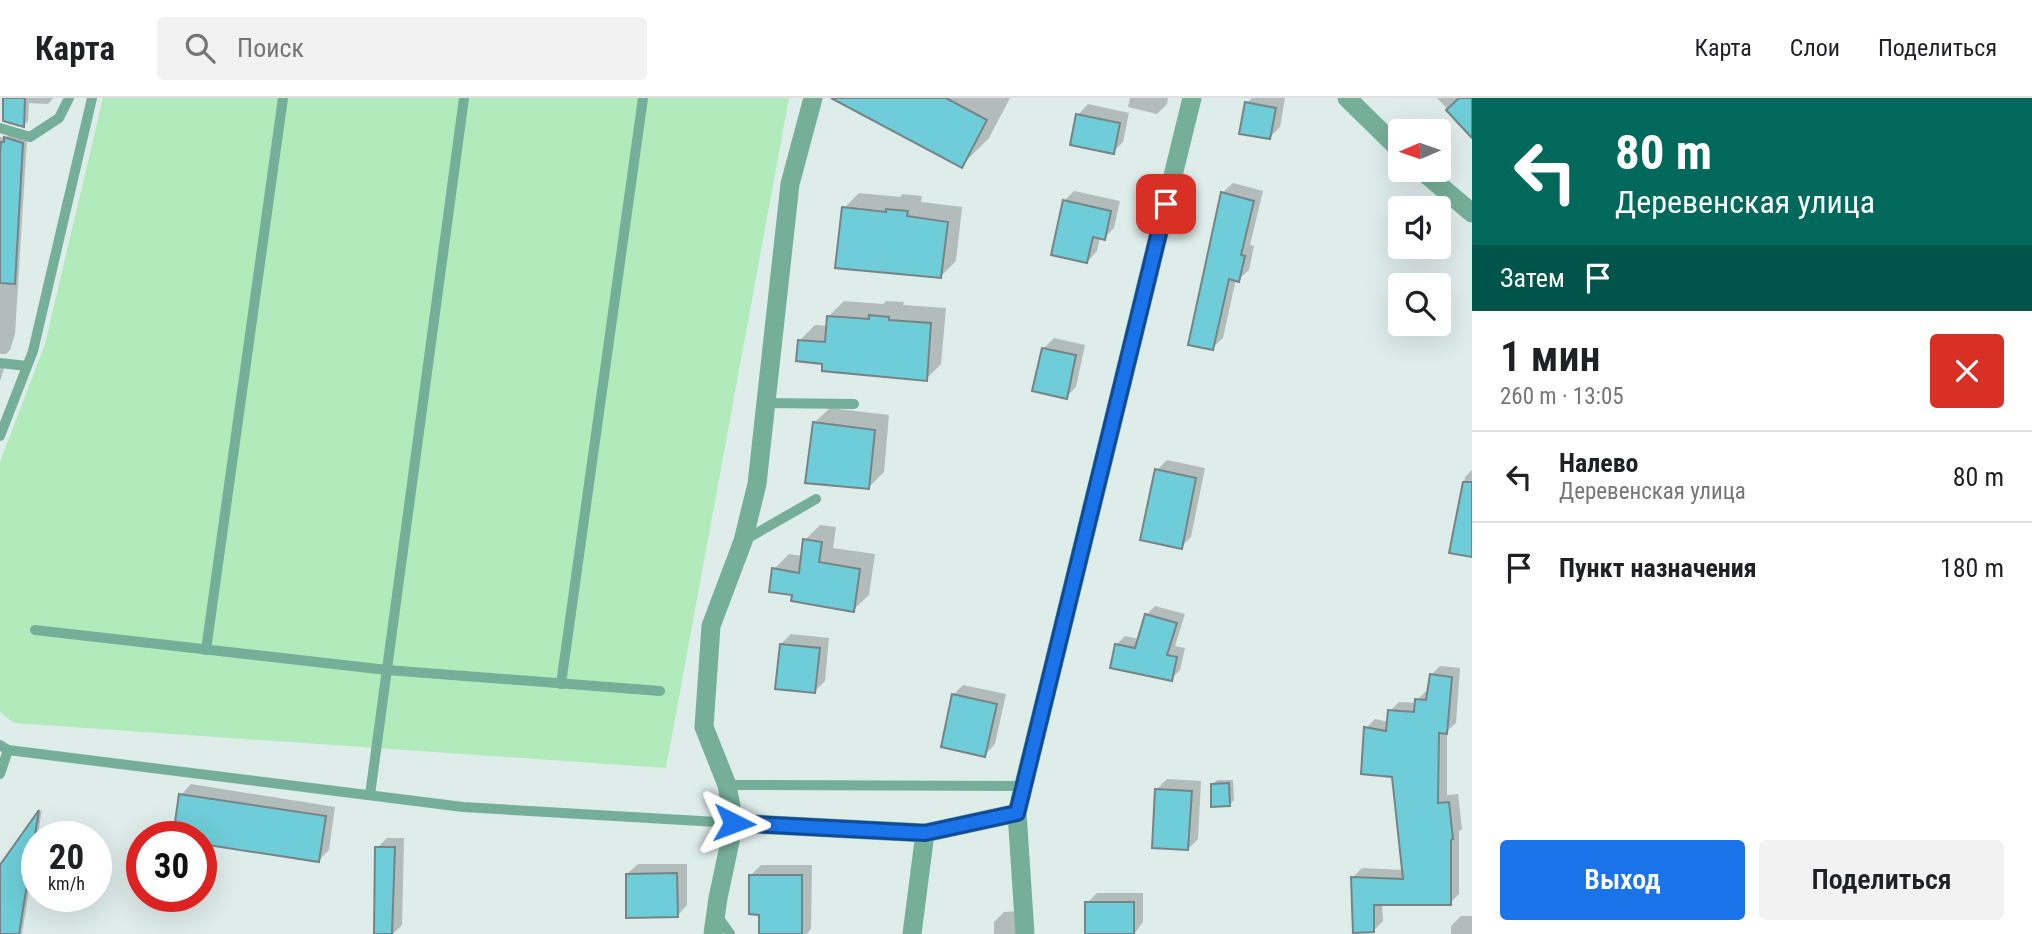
<!DOCTYPE html>
<html lang="ru">
<head>
<meta charset="utf-8">
<style>
	body { margin:0; font-family:"Roboto Condensed",sans-serif; background:#f2f2f2; color:#202124; height:100vh; display:flex; flex-direction:column; font-size:26px; white-space:nowrap }
	* { box-sizing:border-box; margin:0 }
	p { font-size:23px; color:#757577 }
	.icon { flex:none; width:38px; height:38px; fill:none; stroke:currentColor; stroke-width:2; stroke-linecap:round; stroke-linejoin:round }
	.map { position:relative; flex:1; overflow:hidden }
	.panel { display:flex; flex-direction:column; background:#fff; width:560px }
	.panel>* { flex:none }
	.top-card { background:#00695c; color:#fff; overflow:hidden }
	.needle { width:46px; rotate:268deg }
	.tools { position:absolute; left:1388px; top:21px; display:grid; gap:14px }
	.tools a { display:grid; place-items:center; width:63px; height:63px; border-radius:7px; background:#fff; box-shadow:0 7px 28px #0002; font-size:35px }
	.speed { position:absolute; left:21px; top:723px; display:flex; gap:14px; font-size:35px; font-weight:700; text-align:center }
	.speed>* { display:grid; place-content:center; width:91px; height:91px; border-radius:50%; background:#fff; box-shadow:0 7px 28px #0002; line-height:1 }
	.speed small { font-size:18px; font-weight:400 }
	.speed .limit { border:10px solid #d22; background:#fff; color:#111 }
	.pin { position:absolute; display:grid; place-items:center; width:60px; height:60px; color:#fff; margin:-30px; border-radius:14px; box-shadow:0 4px 10px #0006 }
	.me { position:absolute; width:77px; margin:-38px; rotate:93deg; stroke-linejoin:round; filter:drop-shadow(0 0 5px #0008) }
	.turn { display:flex; align-items:center; gap:24px; height:147px; padding:0 28px; font-size:32px }
	.turn .icon { width:91px; height:91px; stroke-width:2.5 }
	.turn b { display:block; font-size:49px; line-height:60px }
	.then { display:flex; align-items:center; height:66px; padding:0 28px; background:#0003; gap:14px; font-size:26px }
	.round { display:grid; place-items:center; flex:none; width:74px; height:74px; border-radius:7px; background:#f2f2f2 }
	.summary { display:flex; align-items:center; justify-content:space-between; height:119px; padding:0 28px }
	h1 { font-size:42px; font-weight:600; line-height:52px }
	.action { display:flex; gap:14px; margin-top:auto; padding:14px 28px }
	.action a { flex:1; height:80px; border-radius:7px; background:#1a73e8; color:#fff; font-size:28px; font-weight:600; line-height:80px; text-align:center }
	.action a+a { background:#f2f2f2; color:#202124 }
	ul { padding:0; list-style:none }
	li { display:flex; align-items:center; gap:21px; height:91px; padding:0 28px; border-top:2px solid #e0e0e0 }
	li div { flex:1 }
	li b { display:block; font-size:26px }
	li em { font-style:normal }
	header { display:flex; align-items:center; gap:42px; box-sizing:border-box; height:98px; padding:0 35px; background:#fff; border-bottom:2px solid #e0e0e0 }
	header strong { font-size:33px }
	nav { display:flex; gap:38px; margin-inline-start:auto; font-size:24px }
	.search { width:490px; height:63px; background:#f2f2f2; display:flex; align-items:center; gap:18px; box-sizing:border-box; padding:0 24px; border-radius:7px; color:#757577; font-size:26px }
	main { display:flex; flex:1; min-height:0 }
	.map>svg:first-child { display:block }
</style>
</head>
<body>
<header>
<strong>Карта</strong>
<div class="search"><svg class="icon" aria-label="search" viewBox="0 0 24 24"><circle cx="10" cy="10" r="6"/><path d="M15 15l6 6"/></svg>Поиск</div>
<nav><a>Карта</a><a>Слои</a><a>Поделиться</a></nav>
</header>
<main>
<div class="map">
<svg width="1472" height="836" viewBox="0 0 1472 836">
	<rect width="100%" height="100%" fill="#deecea"/>
	<path fill="#b1ebbc" d="M103 0H789L666 670 14 625 0 614V364L45 246Z"/>
	<g fill="#0003">
		<path d="M5 0H53L48 6 29 5 28 23 23 27Z"/>
		<path d="M835 0H1010L989 40 961 68Z"/>
		<path d="M1130 0H1168L1167 6 1157 16 1128 9Z"/>
		<path d="M1252 0H1285L1280 29 1270 39 1247 5Z"/>
		<path d="M1437 0H1472V37Z"/>
		<path d="M1088 6 1129 15 1123 44 1113 54 1078 17Z"/>
		<path d="M10 35 27 41 15 236 10 252 6 256H0V39L6 40Z"/>
		<path d="M1233 85 1263 93 1250 147 1254 148 1249 172 1238 182 1236 181 1223 240 1212 250 1222 95Z"/>
		<path d="M1074 93 1120 103 1114 130 1104 140 1100 139 1097 153 1087 164 1064 103Z"/>
		<path d="M859 95 900 99 903 96 922 98 921 104 962 109 956 163 941 178 844 110Z"/>
		<path d="M844 203 883 206 886 203 904 204 903 207 946 210 941 266 926 281 824 264 799 243 815 227 828 228 829 218Z"/>
		<path d="M1054 240 1085 247 1076 289 1066 299 1044 250Z"/>
		<path d="M0 266 5 268 0 283Z"/>
		<path d="M830 310 889 317 884 374 869 389 814 325Z"/>
		<path d="M1167 362 1205 370 1191 439 1181 449 1157 372Z"/>
		<path d="M1472 372V456L1451 453 1465 379Z"/>
		<path d="M820 427 836 429 833 450 875 456 869 497 853 512 794 496 774 471 789 456 803 458 805 442Z"/>
		<path d="M1155 508 1185 516 1175 548 1185 550 1180 572 1171 581 1116 547 1125 538 1139 541 1146 517Z"/>
		<path d="M791 536 829 540 825 583 815 593 781 546Z"/>
		<path d="M1440 568 1460 570 1456 625 1447 633V697L1458 696 1462 731 1459 733V796L1450 805H1382L1383 823 1374 832 1353 779 1362 770 1404 772 1393 677 1366 630 1375 621 1389 624 1390 613 1399 604 1417 605V602L1426 593H1429L1431 577Z"/>
		<path d="M963 587 1006 596 995 646 985 657 953 597Z"/>
		<path d="M1167 681 1201 683 1198 741 1188 751 1157 691Z"/>
		<path d="M1217 682H1233L1234 702 1229 707 1213 686Z"/>
		<path d="M191 686 335 709 329 752 319 762 201 738H175L181 697Z"/>
		<path d="M42 711 22 836H0V770Z"/>
		<path d="M387 740H404L402 827 393 836H375L377 750Z"/>
		<path d="M638 766H687V807L677 818 627 776Z"/>
		<path d="M761 767H812L811 831 807 836H761V815L751 777Z"/>
		<path d="M1097 795H1143V824L1134 836H1087V805Z"/>
		<path d="M1021 813 1023 836H994V824L1004 814Z"/>
		<path d="M1461 818H1472V836H1451V828Z"/>
	</g>
	<g fill="#6ecdd8" stroke="#778486" stroke-width="2">
		<path d="M3 0H25L24 29 3 23Z"/>
		<path d="M831 0H946L987 22 962 70Z"/>
		<path d="M1459 0H1472V40L1446 12Z"/>
		<path d="M1245 4 1276 10 1270 41 1239 36Z"/>
		<path d="M1076 16 1120 25 1114 56 1070 47Z"/>
		<path d="M4 39 23 45 15 186 0 185V56L1 44H4Z"/>
		<path d="M1221 94 1254 103 1241 157 1245 158 1239 184 1229 181 1213 252 1188 247Z"/>
		<path d="M1063 102 1111 113 1105 142 1093 139 1087 165 1051 157Z"/>
		<path d="M842 109 886 114V111L908 113 907 118 948 124 941 180 835 170Z"/>
		<path d="M869 217 889 219V222L931 225 927 283 822 273V266L796 263 798 242 825 244 827 218 869 221Z"/>
		<path d="M1042 250 1076 257 1067 301 1032 293Z"/>
		<path d="M813 324 875 332 869 391 805 385Z"/>
		<path d="M1155 371 1196 380 1182 451 1140 442Z"/>
		<path d="M1463 384H1472V459L1449 455Z"/>
		<path d="M803 441 822 444 819 464 860 471 854 514 791 503 792 497 769 494 772 470 799 475Z"/>
		<path d="M1145 516 1177 525 1167 557 1177 559 1172 583 1110 570 1115 546 1135 550Z"/>
		<path d="M780 546 820 550 815 595 775 591Z"/>
		<path d="M1430 576 1452 579 1447 636 1439 635 1438 705 1449 704 1453 741 1451 742V807H1374V834L1353 835 1351 779 1403 781 1392 679 1361 676 1364 629 1386 633 1388 612 1414 614 1415 601 1426 602Z"/>
		<path d="M952 596 997 606 985 659 941 649Z"/>
		<path d="M1229 685 1230 708 1211 709V686Z"/>
		<path d="M1155 691 1192 693 1188 752 1152 750Z"/>
		<path d="M179 696 326 718 319 764 201 746V738H173Z"/>
		<path d="M39 712 19 836H0V767Z"/>
		<path d="M375 749H395L392 836H374Z"/>
		<path d="M677 775 678 819 626 820V776Z"/>
		<path d="M749 777H802V836H759V817L749 816Z"/>
		<rect x="1085" y="804" width="49" height="32"/>
	</g>
	<g fill="none" stroke-linecap="round" stroke-linejoin="round">
		<g stroke="#76af99" stroke-width="10">
			<path d="M0 30 30 39 59 20 69 0"/>
			<path d="M0 265 27 268"/>
			<path d="M766 305 854 306"/>
			<path d="M0 338 33 253 92 0"/>
			<path d="M743 443 816 401"/>
			<path d="M35 532 387 572 660 593"/>
			<path d="M206 552 283 0"/>
			<path d="M561 586 643 0"/>
			<path d="M0 647 8 652 463 709 734 725"/>
			<path d="M0 676 8 652"/>
			<path d="M727 687 1024 688"/>
			<path d="M370 697 464 0"/>
			<path d="M718 819 730 836"/>
		</g>
		<g stroke="#76af99" stroke-width="19">
			<path d="M1347 0 1400 52"/>
			<path d="M1421 72 1472 115"/>
			<path d="M734 725 925 735 1017 715"/>
			<path d="M713 836 718 800 734 725 727 687 704 629 711 528 743 443 757 386 790 86 813 0"/>
			<path d="M912 836 925 735"/>
			<path d="M1025 836 1017 715 1192 0"/>
		</g>
	</g>
	<g fill="none" stroke-linecap="round" stroke-linejoin="round">
		<defs>
			<path id="route" d="M734 725 925 735 1017 715 1166 106"/>
		</defs>
		<use href="#route" stroke="#114b97" stroke-width="18"/>
		<use href="#route" stroke="#1a73e8" stroke-width="12"/>
	</g>
</svg>
<div class="tools">
<a><svg class="needle" viewBox="-14 -14 28 28"><path d="M0-13l5 13h-10z" fill="#e53935"/><path d="M0 13l5-13h-10z" fill="#757577"/></svg></a>
<a><svg class="icon" aria-label="sound" viewBox="0 0 24 24"><path d="M4 9h4l5-4v14l-5-4H4zM17 9q2 3 0 6"/></svg></a>
<a><svg class="icon" aria-label="search" viewBox="0 0 24 24"><circle cx="10" cy="10" r="6"/><path d="M15 15l6 6"/></svg></a>
</div>
<div class="speed"><div>20<small>km/h</small></div><div class="limit">30</div></div>
<div class="pin" style="left:1166px;top:106px;background:#d93025"><svg class="icon" aria-label="arrive" viewBox="0 0 24 24"><path d="M6 21V4h12l-3 4 3 4H6"/></svg></div>
<svg class="me" style="left:734px;top:725px" viewBox="-20 -20 40 40"><path d="M0-17L14 15 0 8-14 15z" fill="#1a73e8" stroke="#fff" stroke-width="4"/></svg>
</div>
<section class="panel">
<div class="top-card">
<div class="turn"><svg class="icon" aria-label="left" viewBox="0 0 24 24"><path d="M17 20v-9H6M10 6l-5 5 5 5"/></svg><div><b>80 m</b>Деревенская улица</div></div>
<div class="then">Затем<svg class="icon" aria-label="arrive" viewBox="0 0 24 24"><path d="M6 21V4h12l-3 4 3 4H6"/></svg></div>
</div>
<div class="summary"><div><h1>1 мин</h1><p>260 m · 13:05</p></div><a class="round" style="background:#d93025;color:#fff"><svg class="icon" aria-label="close" viewBox="0 0 24 24"><path d="M6 6l12 12M18 6L6 18"/></svg></a></div>
<ul>
<li><svg class="icon" aria-label="left" viewBox="0 0 24 24"><path d="M17 20v-9H6M10 6l-5 5 5 5"/></svg><div><b>Налево</b><p>Деревенская улица</p></div><em>80 m</em></li>
<li><svg class="icon" aria-label="arrive" viewBox="0 0 24 24"><path d="M6 21V4h12l-3 4 3 4H6"/></svg><div><b>Пункт назначения</b></div><em>180 m</em></li>
</ul>
<div class="action"><a>Выход</a><a>Поделиться</a></div>
</section>
</main>
</body>
</html>
